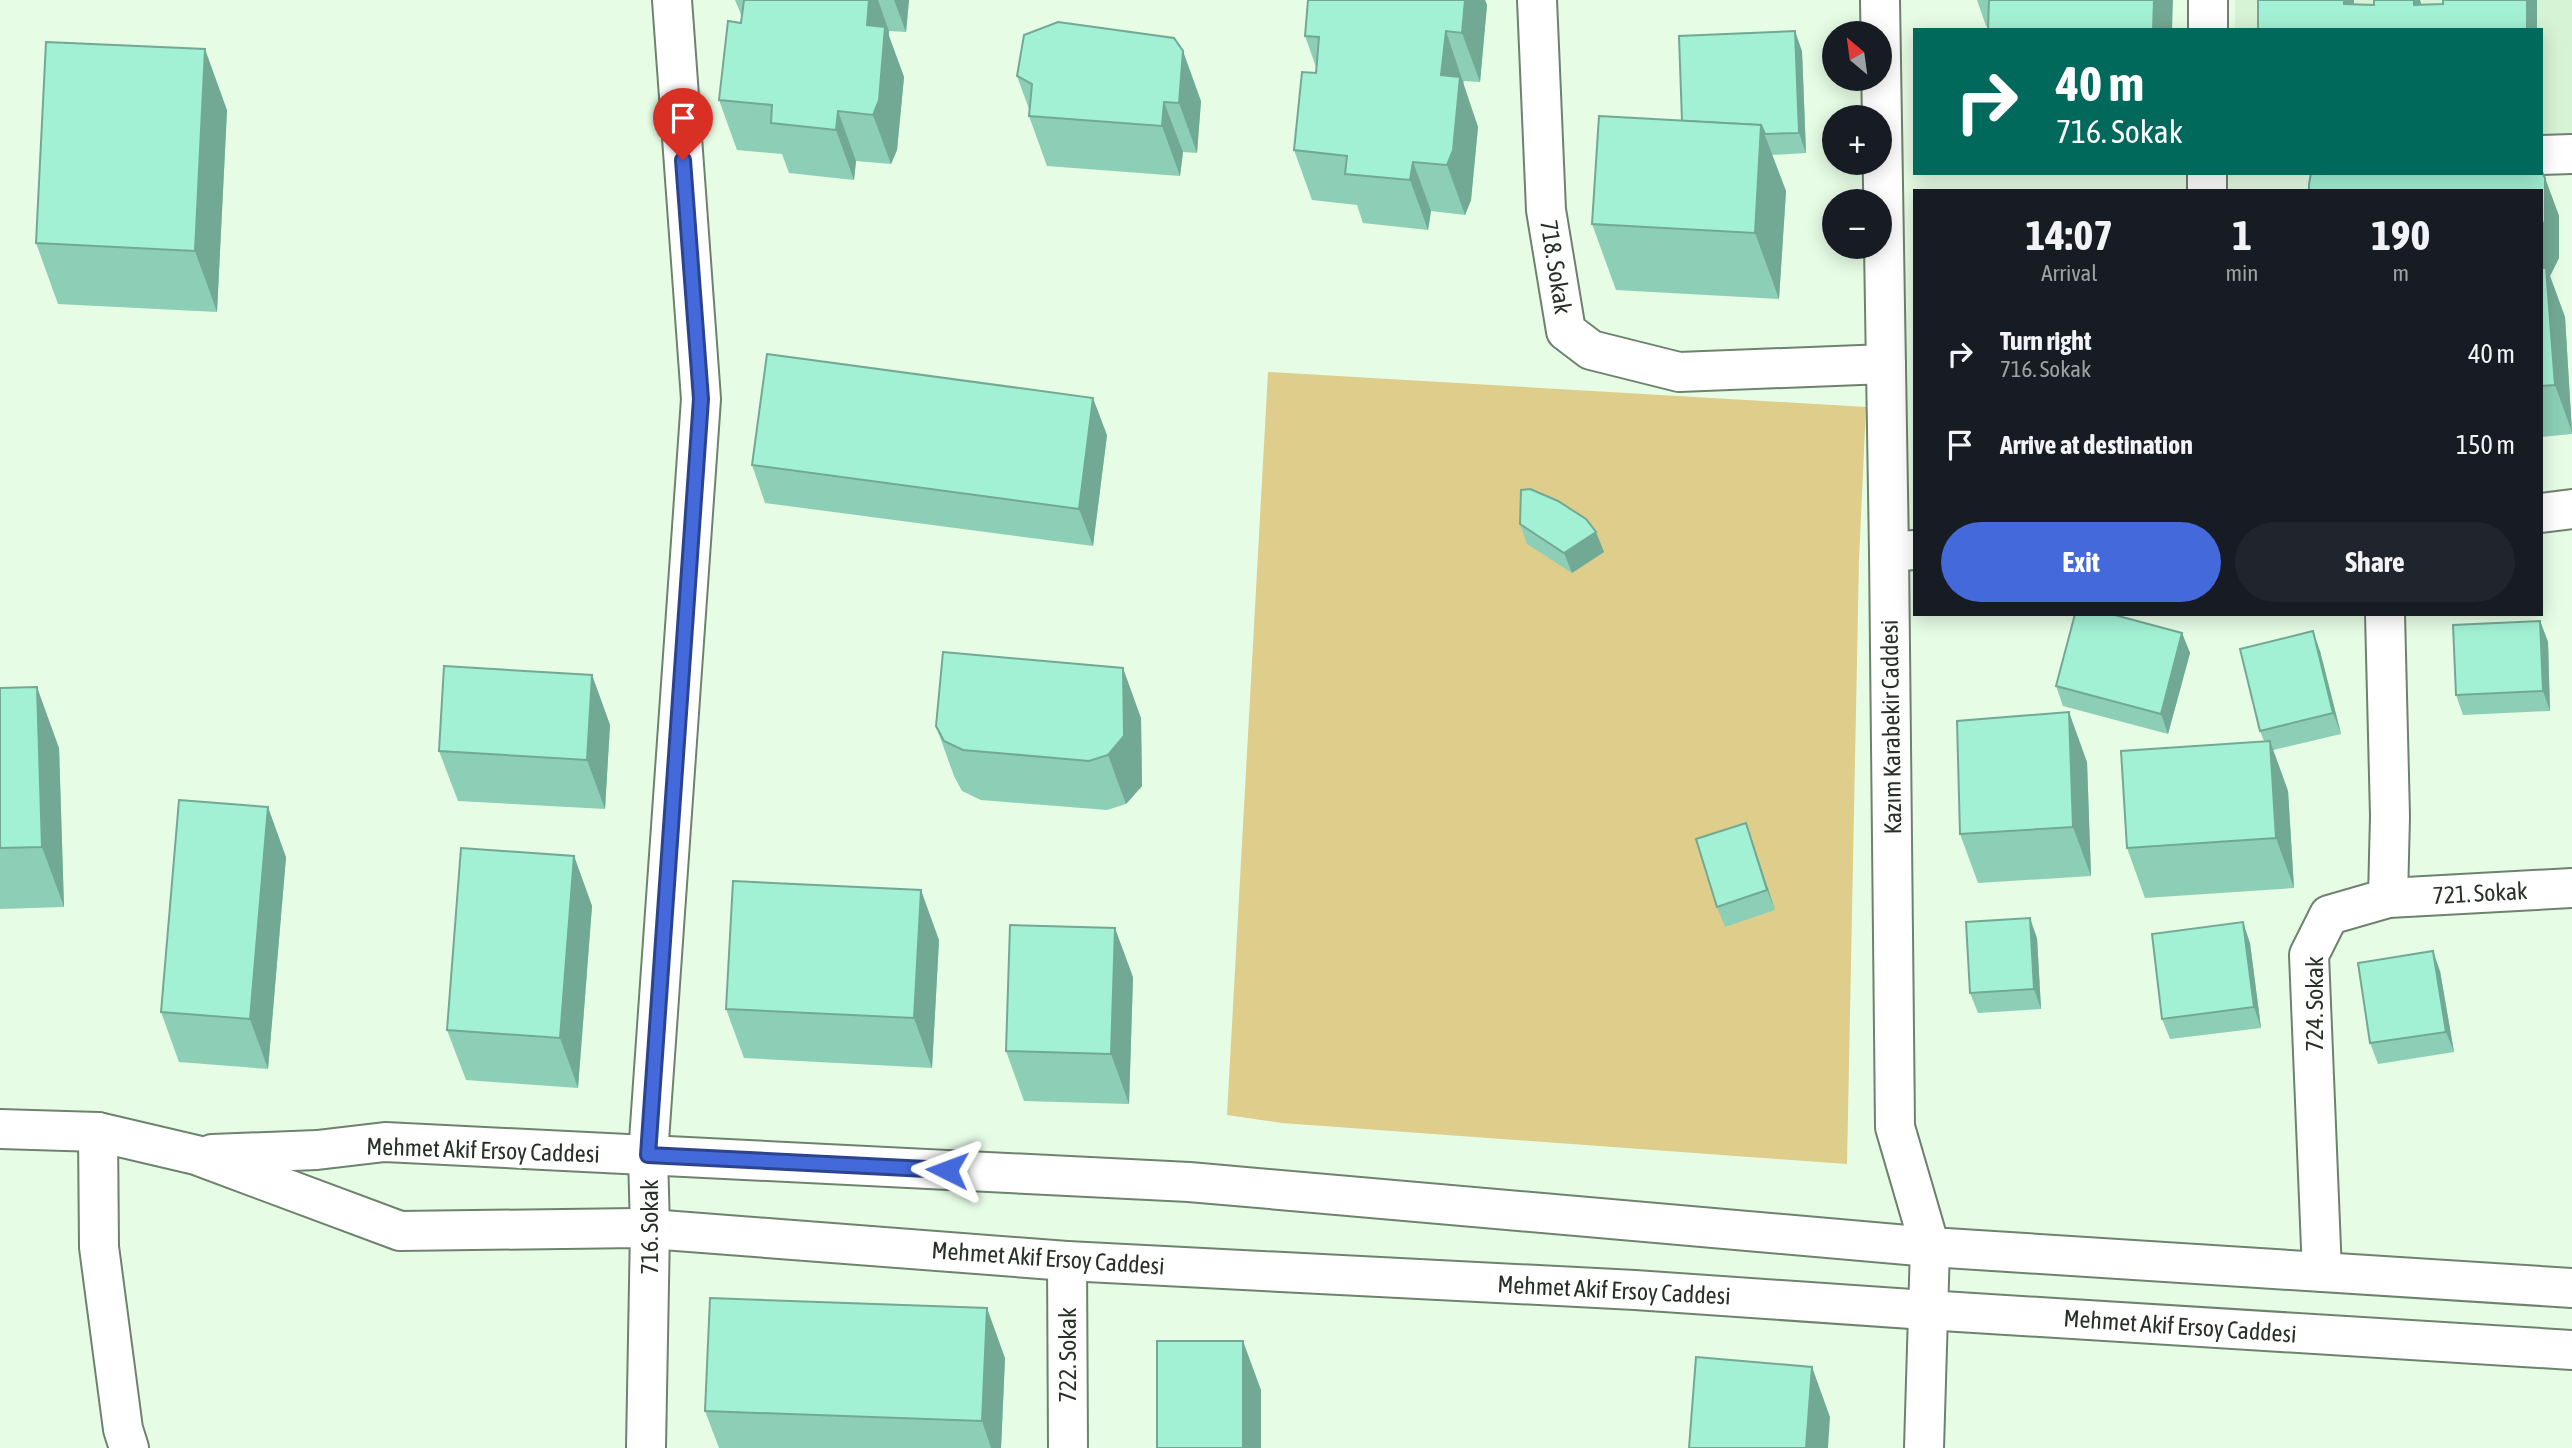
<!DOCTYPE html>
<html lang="en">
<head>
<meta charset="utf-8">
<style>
	body { margin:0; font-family:"Asap Condensed",sans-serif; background:#20242c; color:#f1f3f6; height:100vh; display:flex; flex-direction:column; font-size:26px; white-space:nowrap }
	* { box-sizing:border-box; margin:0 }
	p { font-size:23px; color:#9ea1a6 }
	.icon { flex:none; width:38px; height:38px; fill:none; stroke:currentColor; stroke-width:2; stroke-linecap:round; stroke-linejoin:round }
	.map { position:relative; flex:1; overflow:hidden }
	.details { position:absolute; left:1913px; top:189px; width:630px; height:427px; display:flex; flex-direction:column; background:#171b24; border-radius:0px; box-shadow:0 4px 18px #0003 }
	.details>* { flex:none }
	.banner { position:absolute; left:1913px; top:28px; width:630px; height:147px; border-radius:0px; box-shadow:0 4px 18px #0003; background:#00695c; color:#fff; overflow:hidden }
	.needle { width:46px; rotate:331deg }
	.buttons { position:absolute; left:1822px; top:21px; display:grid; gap:14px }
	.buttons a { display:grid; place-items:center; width:70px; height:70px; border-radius:50%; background:#171b24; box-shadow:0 4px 18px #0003; font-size:35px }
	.pin { position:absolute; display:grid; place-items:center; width:60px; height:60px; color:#fff; margin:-72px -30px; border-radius:50% 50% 50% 0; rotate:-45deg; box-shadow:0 0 7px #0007 }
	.pin .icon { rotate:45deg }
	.me { position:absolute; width:77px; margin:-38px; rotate:273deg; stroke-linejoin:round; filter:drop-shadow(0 0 5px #0008) }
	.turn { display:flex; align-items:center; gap:24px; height:147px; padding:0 28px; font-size:32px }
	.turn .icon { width:91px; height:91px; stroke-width:2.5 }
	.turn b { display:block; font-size:49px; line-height:60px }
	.eta { display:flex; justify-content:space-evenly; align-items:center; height:119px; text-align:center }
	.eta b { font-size:42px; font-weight:700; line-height:49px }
	.button { display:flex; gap:14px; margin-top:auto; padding:14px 28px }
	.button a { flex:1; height:80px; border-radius:42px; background:#4369db; color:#fff; font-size:28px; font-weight:700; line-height:80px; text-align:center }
	.button a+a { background:#20242c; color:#f1f3f6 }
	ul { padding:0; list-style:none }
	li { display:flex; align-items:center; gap:21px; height:91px; padding:0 28px }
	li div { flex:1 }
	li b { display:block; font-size:26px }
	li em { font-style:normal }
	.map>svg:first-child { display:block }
</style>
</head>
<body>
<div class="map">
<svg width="2572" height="1448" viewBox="0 0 2572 1448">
	<rect width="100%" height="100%" fill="#e6fce5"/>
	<path fill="#d7f3d6" d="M2235 0H2572V146L2541 147V30H2235Z"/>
	<path fill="#decd8b" d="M1268 372 1866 407 1859 560 1847 1164 1282 1123 1227 1115Z"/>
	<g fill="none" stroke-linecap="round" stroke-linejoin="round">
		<defs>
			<g id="street">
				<path d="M1537 0 1546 210 1566 331 1591 350 1679 372 1886 364"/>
				<path d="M2208 30V0"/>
				<path d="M2541 155 2572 154"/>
				<path d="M2207 191V173"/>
				<path d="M2541 513 2572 509"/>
				<path d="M1889 552 1914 550"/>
				<path d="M2388 898 2572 888"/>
				<path d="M98 1132 99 1247 123 1429 129 1448"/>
				<path d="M1067 1261 1068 1448"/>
				<path d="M2322 1272 2309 955 2329 915 2388 898 2390 816 2385 614"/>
				<path d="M646 1448 650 1229 648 1155 701 399 672 0"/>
			</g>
			<g id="secondary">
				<path d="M1880 0 1889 552 1895 1127 1930 1247 1924 1448"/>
				<path d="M0 1129 98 1132 196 1155 400 1231 637 1228 1067 1261 1635 1290 1926 1310 2572 1350"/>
				<path d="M212 1154 317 1150 385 1142 1189 1182 1930 1247 2572 1288"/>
			</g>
		</defs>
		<use href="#street" stroke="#6e826e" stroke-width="42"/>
		<use href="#secondary" stroke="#6e826e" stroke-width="42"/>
		<use href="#street" stroke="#fff" stroke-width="38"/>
		<use href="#secondary" stroke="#fff" stroke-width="38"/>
	</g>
	<g fill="#8ccfb6">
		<path d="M735 0H909L906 32 889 31V36L904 77 897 150 891 164 856 161 854 180 789 173 782 154 737 150 719 100 741 23 742 17Z"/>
		<path d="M1308 0H1485L1487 5 1480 82 1464 81 1463 85 1478 127 1471 200 1465 215 1431 211 1428 230 1363 223 1357 205 1312 200 1294 150 1316 73V67L1305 36Z"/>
		<path d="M1977 0H2173L1988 27 1986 26Z"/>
		<path d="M1802 51 1806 153 1772 155 1786 191 1779 299 1616 290 1592 224Z"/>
		<path d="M1017 76 1201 101 1197 153 1183 152 1180 176 1047 166 1029 116 1030 112Z"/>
		<path d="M227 110 217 312 58 304 36 243Z"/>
		<path d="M2545 178 2559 216V258L2550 276 2565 317 2572 434 2541 437V191Z"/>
		<path d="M1107 435 1093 546 765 503 752 465Z"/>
		<path d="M1520 524 1596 532 1604 552 1572 573 1527 544Z"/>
		<path d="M2540 621 2548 642 2550 711 2463 715 2456 695Z"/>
		<path d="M2182 633 2190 653 2168 734 2063 706 2056 686Z"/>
		<path d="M2320 651 2341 734 2273 750 2288 791 2294 888 2145 898 2127 848 2264 741 2260 731Z"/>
		<path d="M592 675 610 725 605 809 458 801 439 751Z"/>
		<path d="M0 688 59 748 64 907 0 909Z"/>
		<path d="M1141 718 1142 786 1126 804 1107 810 981 800 962 791 954 776 936 726Z"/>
		<path d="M2087 762 2091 876 1978 883 1960 834Z"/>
		<path d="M1753 843 1775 910 1725 927 1717 907Z"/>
		<path d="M574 856 592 906 578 1088 466 1080 447 1030Z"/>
		<path d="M286 857 268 1069 179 1062 161 1012Z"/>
		<path d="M2037 938 2041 1009 1978 1013 1970 993Z"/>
		<path d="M939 940 932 1068 744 1058 726 1009Z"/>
		<path d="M2250 943 2261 1028 2170 1039 2162 1019Z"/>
		<path d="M2440 971 2454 1052 2378 1064 2370 1043Z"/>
		<path d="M1133 977 1129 1104 1024 1101 1006 1051Z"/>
		<path d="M1005 1358 1001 1448H719L705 1411Z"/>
	</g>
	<g fill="#72a994">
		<path d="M869 0H878L889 31V36L904 77 897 150 891 164 873 115 867 25Z"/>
		<path d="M894 0H909L906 32Z"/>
		<path d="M1465 0H1485L1487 5 1480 82 1462 33Z"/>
		<path d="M2154 0H2173L2172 30H2153Z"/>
		<path d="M2344 0H2354V30L2344 4Z"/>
		<path d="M2414 0H2420L2424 11 2414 5Z"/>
		<rect x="2527" y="0" width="10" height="30"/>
		<path d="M1446 31 1478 127 1471 200 1465 215 1447 165 1441 75Z"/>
		<path d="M1795 31 1802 51 1806 153 1799 133Z"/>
		<path d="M205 49 227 110 217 312 195 251Z"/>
		<path d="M1183 51 1201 101 1197 153 1179 103Z"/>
		<path d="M1164 102 1183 152 1180 176 1162 126Z"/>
		<path d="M838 111 856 161 854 180 836 130Z"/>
		<path d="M1761 125 1786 191 1779 299 1755 233Z"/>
		<path d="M1413 162 1431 211 1428 230 1410 180Z"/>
		<path d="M2545 178 2559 216V258L2550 276 2565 317 2572 432 2555 385 2541 287V229Z"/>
		<path d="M1093 398 1107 435 1093 546 1079 509Z"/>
		<path d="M1596 532 1604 552 1572 573 1564 553Z"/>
		<path d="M2540 621 2548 642 2550 711 2543 691Z"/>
		<path d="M2313 631 2320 651 2341 734 2333 713Z"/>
		<path d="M2182 633 2190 653 2168 734 2161 714Z"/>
		<path d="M1123 668 1141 718 1142 786 1126 804 1108 755Z"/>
		<path d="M592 675 610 725 605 809 587 760Z"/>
		<path d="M37 687 59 748 64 907 42 847Z"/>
		<path d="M2069 712 2087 762 2091 876 2073 827Z"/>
		<path d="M2270 741 2288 791 2294 888 2276 838Z"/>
		<path d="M268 807 286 857 268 1069 250 1019Z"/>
		<path d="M1746 823 1753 843 1775 910 1767 890Z"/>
		<path d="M574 856 592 906 578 1088 560 1038Z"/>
		<path d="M921 890 939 940 932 1068 914 1018Z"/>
		<path d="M2030 918 2037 938 2041 1009 2034 989Z"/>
		<path d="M2243 922 2250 943 2261 1028 2254 1007Z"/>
		<path d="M1115 928 1133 977 1129 1104 1111 1054Z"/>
		<path d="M2433 951 2440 971 2454 1052 2446 1032Z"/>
		<path d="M987 1308 1005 1358 1001 1448H991L982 1421Z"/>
		<path d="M1243 1341 1261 1390V1448H1243Z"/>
		<path d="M1812 1367 1830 1417 1828 1448H1806Z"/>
	</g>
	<g fill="#a3f1d4" stroke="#72a994" stroke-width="2">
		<path d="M744 0H869L867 25 885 27 879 100 873 115 838 111 836 130 771 123 772 105 719 100 728 21 741 23Z"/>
		<path d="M1308 0H1465L1462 33 1446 31 1441 75 1460 77 1453 150 1447 165 1413 162 1410 180 1345 174 1347 156 1294 150 1302 72 1316 73 1319 37 1305 36Z"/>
		<path d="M1989 0H2154L2153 30H1988Z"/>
		<path d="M2258 0H2344V4L2374 5V0H2414V5L2443 4V0H2527V30H2258Z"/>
		<path d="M1058 22 1174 38 1183 51 1179 103 1164 102 1162 126 1029 116 1032 84 1017 76 1024 35Z"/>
		<path d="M1795 31 1799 133 1765 134 1761 125 1682 121 1679 36Z"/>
		<path d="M46 42 205 49 195 251 36 243Z"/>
		<path d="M1599 116 1761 125 1755 233 1592 224Z"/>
		<path d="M2541 170 2545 178V221L2541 229V191H2309V184L2311 173H2541Z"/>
		<path d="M2541 268H2546L2555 385 2541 386Z"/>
		<path d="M767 354 1093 398 1079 509 752 465Z"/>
		<path d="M1530 489 1558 501 1586 519 1596 532 1564 553 1520 524 1521 490Z"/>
		<path d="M2075 614H2111L2182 633 2161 714 2056 686Z"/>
		<path d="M2540 621 2543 691 2456 695 2453 625Z"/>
		<path d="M2313 631 2333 713 2260 731 2240 649Z"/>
		<path d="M943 652 1123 668 1124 736 1108 755 1089 761 963 750 944 741 936 726Z"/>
		<path d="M444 666 592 675 587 760 439 751Z"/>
		<path d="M37 687 42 847 0 848V688Z"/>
		<path d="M2069 712 2073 827 1960 834 1957 721Z"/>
		<path d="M2270 741 2276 838 2127 848 2121 751Z"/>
		<path d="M179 800 268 807 250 1019 161 1012Z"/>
		<path d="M1746 823 1767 890 1717 907 1696 839Z"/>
		<path d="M461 848 574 856 560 1038 447 1030Z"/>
		<path d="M733 881 921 890 914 1018 726 1009Z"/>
		<path d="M2030 918 2034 989 1970 993 1966 922Z"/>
		<path d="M2243 922 2254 1007 2162 1019 2152 934Z"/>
		<path d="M1010 925 1115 928 1111 1054 1006 1051Z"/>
		<path d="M2433 951 2446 1032 2370 1043 2358 963Z"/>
		<path d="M710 1298 987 1308 982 1421 705 1411Z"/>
		<rect x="1157" y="1341" width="86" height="107"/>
		<path d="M1696 1357 1812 1367 1806 1448H1689Z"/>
	</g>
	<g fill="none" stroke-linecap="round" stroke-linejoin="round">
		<defs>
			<path id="route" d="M683 160 701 399 648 1155 947 1170"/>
		</defs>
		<use href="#route" stroke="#2c448e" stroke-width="18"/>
		<use href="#route" stroke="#4369db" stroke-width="12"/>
	</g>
	<g text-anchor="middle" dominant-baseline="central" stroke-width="7" stroke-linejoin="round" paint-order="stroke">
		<g font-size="24" fill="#283028" stroke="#fff">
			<text transform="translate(1556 267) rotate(81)">718. Sokak</text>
			<text transform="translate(1891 727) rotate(-91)">Kazım Karabekir Caddesi</text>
			<text transform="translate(2480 893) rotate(-3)">721. Sokak</text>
			<text transform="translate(2314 1004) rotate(-90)">724. Sokak</text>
			<text transform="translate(483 1150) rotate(2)">Mehmet Akif Ersoy Caddesi</text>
			<text transform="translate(649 1227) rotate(-90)">716. Sokak</text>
			<text transform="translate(1048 1258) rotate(4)">Mehmet Akif Ersoy Caddesi</text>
			<text transform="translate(1614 1290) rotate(3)">Mehmet Akif Ersoy Caddesi</text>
			<text transform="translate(2180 1326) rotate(4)">Mehmet Akif Ersoy Caddesi</text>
			<text transform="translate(1067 1355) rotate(-90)">722. Sokak</text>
		</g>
	</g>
</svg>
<div class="buttons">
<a><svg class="needle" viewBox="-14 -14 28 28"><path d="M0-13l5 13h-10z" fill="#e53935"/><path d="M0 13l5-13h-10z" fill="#9ea1a6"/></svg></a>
<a>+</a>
<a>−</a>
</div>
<div class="pin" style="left:683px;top:160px;background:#d93025"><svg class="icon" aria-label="arrive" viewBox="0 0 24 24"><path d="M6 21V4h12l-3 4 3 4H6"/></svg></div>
<svg class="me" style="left:947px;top:1170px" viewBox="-20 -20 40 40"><path d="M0-17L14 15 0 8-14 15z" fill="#4369db" stroke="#fff" stroke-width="4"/></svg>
<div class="banner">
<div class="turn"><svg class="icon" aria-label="right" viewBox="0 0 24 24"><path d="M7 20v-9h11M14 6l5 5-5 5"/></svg><div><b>40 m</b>716. Sokak</div></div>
</div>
<section class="details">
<div class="eta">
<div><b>14:07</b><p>Arrival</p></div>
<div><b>1</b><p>min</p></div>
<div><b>190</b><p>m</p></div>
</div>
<ul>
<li><svg class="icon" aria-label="right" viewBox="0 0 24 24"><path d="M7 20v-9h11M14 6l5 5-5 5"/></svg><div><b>Turn right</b><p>716. Sokak</p></div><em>40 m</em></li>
<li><svg class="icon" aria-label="arrive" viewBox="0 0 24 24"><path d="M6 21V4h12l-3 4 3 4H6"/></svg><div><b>Arrive at destination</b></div><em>150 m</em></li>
</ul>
<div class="button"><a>Exit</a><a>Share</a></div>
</section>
</div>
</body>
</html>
